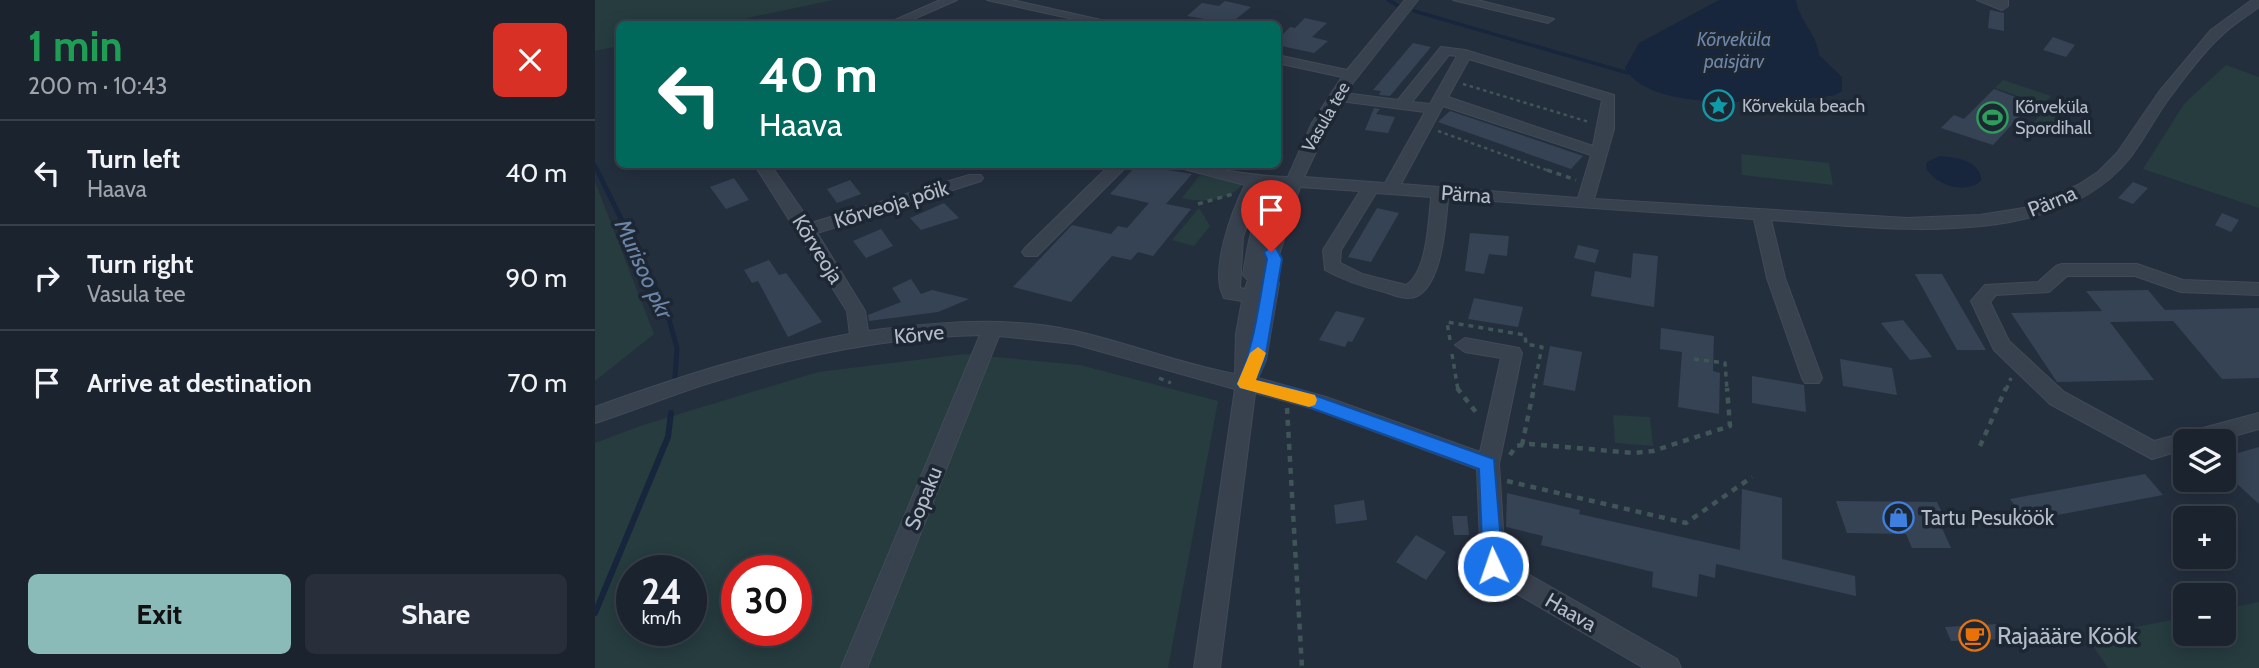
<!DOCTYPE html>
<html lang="en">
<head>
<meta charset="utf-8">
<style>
	body { margin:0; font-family:Cabin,sans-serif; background:#282f3a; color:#f1f3f6; height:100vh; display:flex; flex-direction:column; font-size:26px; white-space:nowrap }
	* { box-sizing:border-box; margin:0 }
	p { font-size:23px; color:#a0a4aa }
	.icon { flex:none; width:38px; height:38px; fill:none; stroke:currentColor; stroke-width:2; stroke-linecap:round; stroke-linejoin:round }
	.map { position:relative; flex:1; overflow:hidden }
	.panel { display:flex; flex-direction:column; background:#1b232e; width:595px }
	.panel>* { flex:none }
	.hud { position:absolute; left:21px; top:21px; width:665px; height:147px; border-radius:10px; box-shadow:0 4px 18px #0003,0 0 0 2px #39404a; background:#00695c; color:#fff; overflow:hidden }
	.tools { position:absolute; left:1578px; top:429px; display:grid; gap:14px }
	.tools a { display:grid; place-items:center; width:63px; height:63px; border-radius:10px; background:#1b232e; box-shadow:0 4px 18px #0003,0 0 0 2px #39404a; font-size:35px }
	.speed { position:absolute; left:21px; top:555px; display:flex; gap:14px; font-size:35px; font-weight:700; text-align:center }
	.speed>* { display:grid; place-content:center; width:91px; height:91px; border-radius:50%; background:#1b232e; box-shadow:0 4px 18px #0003,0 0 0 2px #39404a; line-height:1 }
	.speed small { font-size:18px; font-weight:400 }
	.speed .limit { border:10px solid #d22; background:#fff; color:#111 }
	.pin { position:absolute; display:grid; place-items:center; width:60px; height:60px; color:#fff; margin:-72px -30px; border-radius:50% 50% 50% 0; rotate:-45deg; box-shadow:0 0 7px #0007 }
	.pin .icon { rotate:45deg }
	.me { position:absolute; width:77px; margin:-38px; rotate:357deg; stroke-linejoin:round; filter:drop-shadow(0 0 5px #0008) }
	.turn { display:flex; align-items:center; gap:24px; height:147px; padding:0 28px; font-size:32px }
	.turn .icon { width:91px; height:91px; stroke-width:2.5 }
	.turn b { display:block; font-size:49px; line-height:60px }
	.round { display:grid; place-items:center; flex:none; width:74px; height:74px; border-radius:10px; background:#282f3a }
	.headline { display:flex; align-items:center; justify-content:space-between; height:119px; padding:0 28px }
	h1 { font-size:42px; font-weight:800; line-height:52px; color:#1e9e55 }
	.action { display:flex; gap:14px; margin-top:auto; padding:14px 28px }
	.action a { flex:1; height:80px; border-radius:10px; background:#8bbbb9; color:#111; font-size:28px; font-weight:800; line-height:80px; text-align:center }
	.action a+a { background:#282f3a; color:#f1f3f6 }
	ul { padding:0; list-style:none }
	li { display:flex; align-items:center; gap:21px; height:105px; padding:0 28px; border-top:2px solid #39404a }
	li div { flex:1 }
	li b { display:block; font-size:26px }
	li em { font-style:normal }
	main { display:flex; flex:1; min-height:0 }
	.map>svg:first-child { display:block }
</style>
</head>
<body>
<main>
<section class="panel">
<div class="headline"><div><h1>1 min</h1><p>200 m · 10:43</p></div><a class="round" style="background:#d93025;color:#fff"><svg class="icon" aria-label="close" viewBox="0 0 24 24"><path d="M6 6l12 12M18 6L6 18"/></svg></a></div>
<ul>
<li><svg class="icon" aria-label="left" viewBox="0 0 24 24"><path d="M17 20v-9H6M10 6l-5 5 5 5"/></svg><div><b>Turn left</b><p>Haava</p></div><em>40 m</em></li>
<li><svg class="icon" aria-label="right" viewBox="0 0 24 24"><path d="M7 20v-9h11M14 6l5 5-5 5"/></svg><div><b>Turn right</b><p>Vasula tee</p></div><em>90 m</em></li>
<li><svg class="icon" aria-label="arrive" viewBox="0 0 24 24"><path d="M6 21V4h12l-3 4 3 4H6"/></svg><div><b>Arrive at destination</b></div><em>70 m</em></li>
</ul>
<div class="action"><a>Exit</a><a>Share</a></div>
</section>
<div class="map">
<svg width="1664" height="668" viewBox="0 0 1664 668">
	<rect width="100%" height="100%" fill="#242f3e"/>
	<g fill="#263c3f" fill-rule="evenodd">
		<path d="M0 0H238L124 24H24V46L0 51Z"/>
		<path d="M1631 65 1664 77V208L1548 169 1589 104Z"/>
		<path d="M1408 80 1456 96 1448 105 1400 88Z"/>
		<path d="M1447 112 1474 122 1464 135 1437 125Z"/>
		<path d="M1146 154 1234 163 1238 185 1147 175Z"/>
		<path d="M605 175 648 184C634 201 606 203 587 198Z"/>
		<path d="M0 182 59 334 0 381Z"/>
		<path d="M604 208 615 226 599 246 577 240Z"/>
		<path d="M370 354 485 365 623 401 573 668H0V443L48 425 223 372ZM37 570H96V630H37ZM142 570H201V630H142Z"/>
		<path d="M1018 415 1055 417 1058 446 1020 443Z"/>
		<path d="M1664 602V668H1513L1492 637 1591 617V634H1629V609Z"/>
	</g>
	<g fill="#17263c">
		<path d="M1124 0H1201C1204 21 1222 33 1224 55L1247 77V91L1240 95 1223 98C1177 100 1056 115 1030 68L1044 43Z"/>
		<path d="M1345 156C1360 157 1387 161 1386 181 1370 195 1340 185 1331 168L1332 162Z"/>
	</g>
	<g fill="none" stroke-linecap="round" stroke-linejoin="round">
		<g stroke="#17263c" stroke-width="3.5">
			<path d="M793 0 802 5"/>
			<path d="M819 11 1033 73"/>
			<path d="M0 165 3 172"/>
		</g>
		<path stroke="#17263c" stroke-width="5" d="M2 170 72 312 82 348 80 377"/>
		<path stroke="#17263c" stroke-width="6" d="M0 613 73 437 76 413"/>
	</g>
	<g fill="#364354">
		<path d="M630 1 656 7 635 24H611L616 20 592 16 607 3 624 6Z"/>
		<path d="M1395 10 1409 13V31L1393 28Z"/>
		<path d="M710 18 732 23 717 37 733 41 719 53 682 45V40L695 27 700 28Z"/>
		<path d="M1458 37 1480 45 1471 57 1448 50Z"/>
		<path d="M818 43 836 47 795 96 784 95 786 91 778 90Z"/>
		<path d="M1399 89 1437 103 1398 145 1346 128 1359 115 1369 119Z"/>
		<path d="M779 108 785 109 781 114 800 117 793 133 770 130Z"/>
		<path d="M855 111 950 143 988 156 976 169 843 122Z"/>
		<path d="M542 165 597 174 571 204 596 209 558 256 543 252 536 260 517 256 476 302 418 287 477 225 516 234 523 226 532 228 554 203 515 194Z"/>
		<path d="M139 178 154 200 131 209 115 187Z"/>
		<path d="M255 180 266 194 242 203 232 189Z"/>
		<path d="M1538 182 1553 188 1538 204 1523 198Z"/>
		<path d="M349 203 364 218 326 230 315 218Z"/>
		<path d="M782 208 804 213 776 262 753 257Z"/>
		<path d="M1627 213 1644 220 1636 232 1620 225Z"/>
		<path d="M286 229 298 246 271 258 258 241Z"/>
		<path d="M875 233 914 236 912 256 894 254 889 274 870 271Z"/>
		<path d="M983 245 1004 250 1000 263 979 258Z"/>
		<path d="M1038 253 1063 256 1059 307 996 296 1000 271 1036 278Z"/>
		<path d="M174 260 184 275 191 273 227 322 193 337 163 281 157 283 149 270Z"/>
		<path d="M1320 274H1347L1391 350H1362Z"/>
		<path d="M316 279 326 294 337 290 374 299 343 312 274 321 273 315 306 302 297 288Z"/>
		<path d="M1553 290 1579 321 1515 322 1559 380 1462 382 1416 313 1507 311 1491 291Z"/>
		<path d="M879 298 928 307 923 327 873 319Z"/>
		<path d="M1664 308V378L1627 379 1569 310Z"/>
		<path d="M741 311 770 318 757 342 753 341 750 347 724 340Z"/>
		<path d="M1308 320 1332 350 1337 357 1315 360 1286 323Z"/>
		<path d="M1066 328 1119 336 1118 371 1125 373 1124 414 1083 407 1087 352 1065 349Z"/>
		<path d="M955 346 987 352 980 391 948 385Z"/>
		<path d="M1245 359 1297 368 1302 395 1248 386Z"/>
		<path d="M1157 376 1209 385 1211 412 1157 403Z"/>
		<path d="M1664 447V504L1629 472V457Z"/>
		<path d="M1550 474 1568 495 1431 521 1415 499Z"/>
		<path d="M1147 489 1187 498V559L1260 576 1261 596 1121 564 1120 578 1104 574 1102 597 1057 587 1058 572 946 545 948 536 911 527 912 493 985 510 984 514 1145 550Z"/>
		<path d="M769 500 772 520 741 524 739 505Z"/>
		<path d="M1241 501 1342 502 1349 517H1342L1356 548H1317L1311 534 1252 533Z"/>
		<path d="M857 516H872L874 535H859Z"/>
		<path d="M821 535 851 552 831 580 801 562Z"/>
		<path d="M1403 624 1411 639 1356 641 1350 627Z"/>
	</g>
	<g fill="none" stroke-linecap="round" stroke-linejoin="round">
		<defs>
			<g id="minor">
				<path d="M345 0H362L307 24H291Z"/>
				<path d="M392 0H417L524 24H501Z"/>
				<path d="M810 0H823L750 93 803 100 846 47 870 50 1019 95V129L999 199 1312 218 1385 215 1435 207 1483 185 1503 172 1522 153 1564 92 1616 30 1657 0H1664V7C1652 16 1637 25 1626 36 1607 53 1590 77 1575 97 1560 117 1549 140 1534 159 1457 254 1283 227 1176 220L1190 278 1227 378 1224 383H1210L1207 378 1172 278 1159 219 853 198C851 221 847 298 813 298 804 298 794 293 786 291 765 286 748 280 730 270L728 250 765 191 705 187 685 252 672 278 681 279 684 283 671 360 663 378 731 397 885 452 906 358 870 352 860 345 870 338 924 348 927 353 904 464 910 561 1082 659 1086 668H1049L890 575 886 567 882 469 716 408 660 393 625 668H599L640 389 479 344 404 336 272 668H246L385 335C291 337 200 356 111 384 74 396 37 411 0 423V407C83 377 167 350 255 334L252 311 159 164H175L216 223 374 175H386L388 178 386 181 222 233 270 311 273 331C342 322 412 316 480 331 534 343 585 364 640 374L641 334 647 301 629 298C614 271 637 211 650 185L570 164C612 164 651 177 693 177L717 123 747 77 682 63V55L752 70ZM854 55 862 56 835 104 817 102ZM874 59 1007 100 998 146 853 97ZM745 101 830 112 790 183 709 177ZM848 106 996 155 983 198 806 184ZM665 187H682C657 212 653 242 648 275L653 280 650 289 645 288 648 237ZM781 193 836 197C834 220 832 273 811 285L767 274 745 263 746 250Z"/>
				<path d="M858 0H882L959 19 953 23Z"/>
				<path d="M1382 0H1413V6L1407 10Z"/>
				<path d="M516 164H534L442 256H430L427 252 430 248Z"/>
				<path d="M1467 264H1542L1588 280 1664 283V295L1586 292 1540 276H1472L1454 292 1401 295 1395 302 1414 341 1469 392 1559 441 1664 413V429L1621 441H1591V449L1557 459 1455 404 1399 350 1376 301 1390 285 1443 282 1461 266Z"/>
			</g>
		</defs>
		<use href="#minor" stroke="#414a57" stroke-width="2"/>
		<g stroke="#3f5557" stroke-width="2.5" stroke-dasharray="3.5 3.5" stroke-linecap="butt">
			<path d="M868 84 994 122"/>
			<path d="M843 131 957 172"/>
		</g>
		<g stroke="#3f5557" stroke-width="3.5" stroke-dasharray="5 5" stroke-linecap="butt">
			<path d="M952 170 981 180"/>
			<path d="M603 204 638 194"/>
			<path d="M855 340 852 322 930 335 931 344 947 347 938 390"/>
			<path d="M857 354 863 390"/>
			<path d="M1099 359 1130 363 1132 390"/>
			<path d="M564 378 576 383"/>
			<path d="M1411 390 1416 378"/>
		</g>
		<g stroke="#3f5557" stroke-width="4.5" stroke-dasharray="6 6" stroke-linecap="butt">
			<path d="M862 388 884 416"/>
			<path d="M692 408 707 668"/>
			<path d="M927 445 939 388"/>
			<path d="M1385 446 1411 388"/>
			<path d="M915 455 921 446 935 444 1039 453 1058 451 1135 426 1132 388"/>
			<path d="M912 481 1091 523 1157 477"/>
		</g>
		<use href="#minor" fill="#38414e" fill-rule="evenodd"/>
	</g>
	<path fill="#1a73e8" stroke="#114b97" stroke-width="2" d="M676 247 681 248 687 259 670 360 661 380 702 389 899 459 908 566 905 573 898 575 891 573 888 566 884 469 694 400 645 388 642 384C660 345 664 301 672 259L669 252Z"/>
	<path fill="#f59e0b" d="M663 347 671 353 661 380 720 395 722 400 720 405 714 407 645 388 642 384 655 353Z"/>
	<defs>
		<symbol id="sight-ring" viewBox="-11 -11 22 22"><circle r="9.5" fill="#1d2633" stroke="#0f9aa8" stroke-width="1.5"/><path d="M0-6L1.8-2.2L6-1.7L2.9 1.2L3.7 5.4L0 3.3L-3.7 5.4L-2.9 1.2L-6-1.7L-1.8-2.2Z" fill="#0f9aa8"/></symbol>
		<symbol id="stadium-ring" viewBox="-11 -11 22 22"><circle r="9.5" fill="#1d2633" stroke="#2e9e5b" stroke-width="1.5"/><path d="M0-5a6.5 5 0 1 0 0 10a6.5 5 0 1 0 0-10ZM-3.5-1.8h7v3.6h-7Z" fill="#2e9e5b"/></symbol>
		<symbol id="shop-ring" viewBox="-11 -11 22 22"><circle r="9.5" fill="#1d2633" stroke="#3f7fe0" stroke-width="1.5"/><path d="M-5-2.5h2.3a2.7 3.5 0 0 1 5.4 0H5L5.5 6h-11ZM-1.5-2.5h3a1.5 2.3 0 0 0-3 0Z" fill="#3f7fe0"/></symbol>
		<symbol id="cafe-ring" viewBox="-11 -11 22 22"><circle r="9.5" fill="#1d2633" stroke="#e8710a" stroke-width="1.5"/><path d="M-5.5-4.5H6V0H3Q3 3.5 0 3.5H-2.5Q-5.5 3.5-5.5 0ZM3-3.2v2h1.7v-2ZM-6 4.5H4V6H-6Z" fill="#e8710a"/></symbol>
	</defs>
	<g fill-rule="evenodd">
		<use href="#sight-ring" x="1106" y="88" width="35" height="35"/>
		<use href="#stadium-ring" x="1380" y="100" width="35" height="35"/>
		<use href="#shop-ring" x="1286" y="500" width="35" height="35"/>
		<use href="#cafe-ring" x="1362" y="618" width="35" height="35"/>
	</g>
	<g text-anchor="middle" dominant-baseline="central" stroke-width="7" stroke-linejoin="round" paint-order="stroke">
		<g font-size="18" fill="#b4bcc9" stroke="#1d2633" text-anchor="start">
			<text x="1147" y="106">Kõrveküla beach</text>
			<text x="1420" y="107">Kõrveküla<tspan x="1420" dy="21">Spordihall</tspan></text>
		</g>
		<g font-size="18" fill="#b4bcc9" stroke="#1d2633">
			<text transform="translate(731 117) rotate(-60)">Vasula tee</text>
		</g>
		<g font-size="19" font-style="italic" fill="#6d86a8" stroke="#1d2633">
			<text x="1139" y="39">Kõrveküla<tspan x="1139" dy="22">paisjärv</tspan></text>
		</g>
		<g font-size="21" fill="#b4bcc9" stroke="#1d2633">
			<text transform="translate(871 194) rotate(4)">Pärna</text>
			<text transform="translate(1457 201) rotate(-22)">Pärna</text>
			<text transform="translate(296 204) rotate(-17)">Kõrveoja põik</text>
			<text transform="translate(223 249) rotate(58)">Kõrveoja</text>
			<text transform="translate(324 334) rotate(-6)">Kõrve</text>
			<text transform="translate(328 498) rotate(-68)">Sopaku</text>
			<text transform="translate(976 612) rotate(30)">Haava</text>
		</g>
		<g font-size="21" fill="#b4bcc9" stroke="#1d2633" text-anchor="start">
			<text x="1326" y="517">Tartu Pesuköök</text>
		</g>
		<g font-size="23" font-style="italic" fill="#6d86a8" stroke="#1d2633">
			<text transform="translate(49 269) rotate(65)">Murisoo pkr</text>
		</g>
		<g font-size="24" fill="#b4bcc9" stroke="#1d2633" text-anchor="start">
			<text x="1402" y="635">Rajaääre Köök</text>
		</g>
	</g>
</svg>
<div class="tools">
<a><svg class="icon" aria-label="layers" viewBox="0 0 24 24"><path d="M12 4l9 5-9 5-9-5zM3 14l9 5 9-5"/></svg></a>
<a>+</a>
<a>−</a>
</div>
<div class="speed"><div>24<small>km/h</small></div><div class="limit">30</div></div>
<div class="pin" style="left:676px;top:252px;background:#d93025"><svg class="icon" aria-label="arrive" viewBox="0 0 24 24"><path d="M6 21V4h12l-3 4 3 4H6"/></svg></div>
<svg class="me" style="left:898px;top:566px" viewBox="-20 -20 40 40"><circle r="17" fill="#1a73e8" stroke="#fff" stroke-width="3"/><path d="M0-11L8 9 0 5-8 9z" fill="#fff"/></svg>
<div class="hud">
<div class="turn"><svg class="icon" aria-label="left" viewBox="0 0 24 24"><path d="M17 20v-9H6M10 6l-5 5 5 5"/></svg><div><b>40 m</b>Haava</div></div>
</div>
</div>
</main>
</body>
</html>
